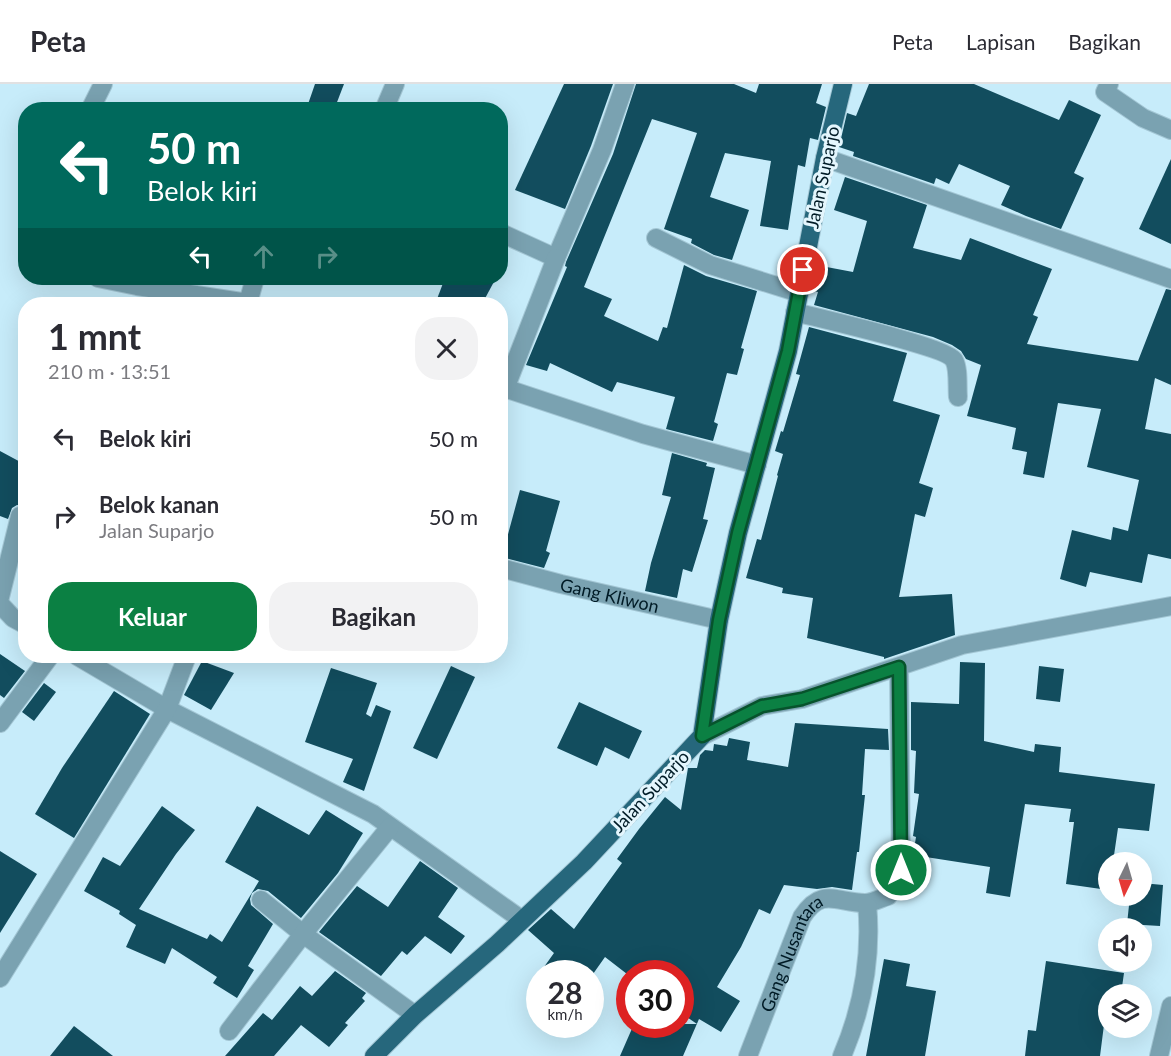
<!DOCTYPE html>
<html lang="id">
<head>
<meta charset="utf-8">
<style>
	body { margin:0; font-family:Lato,sans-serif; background:#f2f2f3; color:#2b2b33; height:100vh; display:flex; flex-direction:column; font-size:22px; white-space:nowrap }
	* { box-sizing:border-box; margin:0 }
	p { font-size:20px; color:#7c7c81 }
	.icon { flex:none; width:33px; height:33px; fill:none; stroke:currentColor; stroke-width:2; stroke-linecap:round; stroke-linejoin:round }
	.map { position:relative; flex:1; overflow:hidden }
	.details { position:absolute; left:18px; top:213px; width:490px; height:366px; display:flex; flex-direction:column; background:#fff; border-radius:24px; box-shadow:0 6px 24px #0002 }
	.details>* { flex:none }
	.hud { position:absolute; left:18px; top:18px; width:490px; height:183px; border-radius:24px; box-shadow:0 6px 24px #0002; background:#00695c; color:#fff; overflow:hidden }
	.needle { width:39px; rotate:185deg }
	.tools { position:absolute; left:1098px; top:768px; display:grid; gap:12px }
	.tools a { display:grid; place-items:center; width:54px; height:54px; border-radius:50%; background:#fff; box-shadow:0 6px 24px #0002; font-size:30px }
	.speed { position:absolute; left:526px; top:876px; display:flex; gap:12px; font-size:30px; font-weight:700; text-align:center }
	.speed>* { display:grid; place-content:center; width:78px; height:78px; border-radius:50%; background:#fff; box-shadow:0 6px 24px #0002; line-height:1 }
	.speed small { font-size:15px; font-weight:400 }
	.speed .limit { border:9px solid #d22; background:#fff; color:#111 }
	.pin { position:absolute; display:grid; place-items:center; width:51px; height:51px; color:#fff; margin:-26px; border:3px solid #fff; border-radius:50%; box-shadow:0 2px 6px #0007 }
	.me { position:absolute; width:66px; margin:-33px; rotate:0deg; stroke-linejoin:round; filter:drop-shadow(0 0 4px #0008) }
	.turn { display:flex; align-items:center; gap:21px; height:126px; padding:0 30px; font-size:27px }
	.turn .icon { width:78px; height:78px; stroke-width:2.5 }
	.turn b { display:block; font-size:42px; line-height:51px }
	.lanes { display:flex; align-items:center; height:57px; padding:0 30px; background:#0003; justify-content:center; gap:30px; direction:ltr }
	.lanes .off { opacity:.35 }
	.round { display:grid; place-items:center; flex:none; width:63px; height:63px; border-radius:24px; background:#f2f2f3 }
	.head { display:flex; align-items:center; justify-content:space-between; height:102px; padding:0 30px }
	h1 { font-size:36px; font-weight:700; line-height:45px }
	.button { display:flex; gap:12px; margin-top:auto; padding:12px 30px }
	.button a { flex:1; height:69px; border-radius:24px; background:#0b8043; color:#fff; font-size:24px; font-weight:700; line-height:69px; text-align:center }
	.button a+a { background:#f2f2f3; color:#2b2b33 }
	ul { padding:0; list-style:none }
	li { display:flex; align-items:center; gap:18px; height:78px; padding:0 30px }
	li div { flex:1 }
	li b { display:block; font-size:22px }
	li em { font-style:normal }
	header { display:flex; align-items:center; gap:36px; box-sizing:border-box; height:84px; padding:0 30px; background:#fff; border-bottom:2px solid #e1e1e2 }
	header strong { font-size:28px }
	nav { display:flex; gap:33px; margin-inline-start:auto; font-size:21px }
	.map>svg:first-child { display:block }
</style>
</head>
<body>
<header>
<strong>Peta</strong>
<nav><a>Peta</a><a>Lapisan</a><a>Bagikan</a></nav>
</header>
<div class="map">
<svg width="1171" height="972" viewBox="0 0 1171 972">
	<rect width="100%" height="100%" fill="#c7ecfa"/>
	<g fill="#124d5e">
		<path d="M315 0H344L334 26H306Z"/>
		<path d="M564 0H613L591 62 565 125 515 106Z"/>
		<path d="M636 0H734L756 9 759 0H822L816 19 826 23 818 56 810 54 805 83 798 81 788 146 760 142 771 77 725 69 710 113 749 126 732 176 714 171 691 159 692 155 664 145 697 49 652 35 584 203 612 215 604 232 658 257 663 243 667 244 684 181 706 192 757 207 741 264 744 265 737 291 727 289 714 338 718 340 713 357 666 345 675 313 617 298 612 308 550 279 547 287 526 281 567 183 565 182 566 178 613 70Z"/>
		<path d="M869 0H974L1059 36 1069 16 1101 31 1074 89 1084 94 1061 145 1026 132 1001 121 1010 102 959 80 949 100 936 94 934 100 853 72 854 68 839 63 847 29 856 32Z"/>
		<path d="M1171 75V160L1139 145Z"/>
		<path d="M845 93 927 121 913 164 961 176 970 154 1052 185 1033 231 1038 233 1027 260 1138 277 1166 205 1171 206V301L1155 294 1145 345 1171 350V475L1148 470 1142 499 1090 488 1086 503 1060 495 1072 446 1111 456 1113 443 1128 447 1139 396 1087 383 1101 325 1058 319 1044 394 1023 390 1027 368 1012 365 1016 344 967 332 981 281 966 275 961 267 952 261 933 253 814 221 818 208 811 206 816 181 853 188 867 137 834 126Z"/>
		<path d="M445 194H496L482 220H451L437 215Z"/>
		<path d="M809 243 907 269 893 317 940 331 919 399 933 404 925 433 915 430 899 513 952 510 955 551 884 575V573L807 554 813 514 782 509 783 504 746 494 757 455 761 456 778 392 777 391 783 370 775 367 781 347 783 348 800 291 796 290Z"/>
		<path d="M0 367 26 381V423L17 421 12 424 8 435 0 432Z"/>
		<path d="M672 369 707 379 706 382 715 384 703 435 708 436 692 488 683 485 677 514 645 507 651 479 671 413 662 411Z"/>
		<path d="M520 406 560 417 546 467 550 469 544 484 501 473V452L507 454Z"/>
		<path d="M0 570 25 587 4 614 0 611Z"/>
		<path d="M202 577 234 589 211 626 184 611Z"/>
		<path d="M960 578 985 579 984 657 1034 668 1035 660 1061 663 1059 688 1155 700 1149 747 1118 744 1113 778H1108V806L1066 800 1074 738H1069L1071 725 1025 720 1010 813 986 809 990 783 913 771 916 753 913 752 919 710 914 709 916 667 911 666V618L959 620Z"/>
		<path d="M451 582 475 593 437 675 413 664Z"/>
		<path d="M1039 582 1064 585 1060 618 1036 615Z"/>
		<path d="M331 584 377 599 366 630 371 633 376 621 391 627 364 707 343 698 353 675 305 658Z"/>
		<path d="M44 599 56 608 34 637 22 628Z"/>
		<path d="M114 607 150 630 74 754 35 730 62 684Z"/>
		<path d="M579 618 642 647 629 675 605 663 597 682 557 664Z"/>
		<path d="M795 639 888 645 889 666 865 665 862 711H865L859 768H857L852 806 832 803 817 805 784 801 770 830 759 825 741 863 717 903 740 917 721 948 699 935 683 972H620L634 940H697L681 929V890H627L605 873 593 890H539L554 869 528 846 551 825 574 845 622 779 617 775 639 745 665 713 681 726 688 684H697L700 671 705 666 713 667 714 660 727 662 729 654 750 658 747 676 788 683Z"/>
		<path d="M162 722 195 746 176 770 139 825 207 855 210 850 222 858 259 797 225 778 257 722 309 751 326 726 363 749 338 789 301 834 268 807 258 805 252 809 250 815 251 821 273 840 248 882 254 886 237 914 213 899 217 893 172 864 165 880 126 863 136 841 119 830 120 827 84 807 103 773 120 782Z"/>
		<path d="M0 767 37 790 0 849Z"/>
		<path d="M420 777 458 804 438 833 465 852 451 870 425 852 407 871 402 867 381 892 319 848 357 802 388 823Z"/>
		<path d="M1142 799 1163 801 1160 842 1127 840 1130 812H1142Z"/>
		<path d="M884 875 910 880 906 902 936 907 925 972H866Z"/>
		<path d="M1046 877 1124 889 1121 910H1108V934L1105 933 1100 972H1025L1028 946 1036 947Z"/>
		<path d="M335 887 366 909 362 914 365 917 345 939 348 941 329 963 301 941 274 972H225L263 929 272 936 300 902 312 912Z"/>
		<path d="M74 942 113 972H50Z"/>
	</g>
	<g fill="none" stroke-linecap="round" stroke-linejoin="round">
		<defs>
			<g id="minor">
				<path d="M1109 0 1105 8 1143 34 1171 46"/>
				<path d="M90 26 103 0"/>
				<path d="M384 26 395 0"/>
				<path d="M825 74 1171 195"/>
				<path d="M501 149 556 174 602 66 625 0"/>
				<path d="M656 154 710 181 799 209"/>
				<path d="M98 194 137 202 248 219 255 194"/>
				<path d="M795 228C818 234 946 263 954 276 959 285 957 303 958 313"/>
				<path d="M501 303 643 350 757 381"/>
				<path d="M505 305 556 174"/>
				<path id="s1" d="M501 484 561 500 719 536"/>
				<path d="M0 513 20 432"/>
				<path d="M0 520 13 534 26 541"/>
				<path d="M77 572 167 625 373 730 522 836"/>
				<path d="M0 639 50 572"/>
				<path d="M702 652 762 622 802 615 962 561 1171 522"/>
				<path d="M261 816 303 850 415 931"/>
				<path d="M0 894 167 625 187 572"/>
				<path d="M229 947 303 850 390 743"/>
				<path id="s2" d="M748 972 802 833C822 802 837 819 865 819 873 819 881 814 888 812L901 786 899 583"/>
				<path d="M842 972C863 923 872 872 867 819"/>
				<path d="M1159 972 1171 922"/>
			</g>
			<path id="major" d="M374 972 415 931 497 860 584 778 702 652 719 536 738 449 788 267 825 74 843 0"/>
		</defs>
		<use href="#minor" stroke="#a3c6d4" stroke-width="20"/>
		<use href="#major" stroke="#a3c6d4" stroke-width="20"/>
		<use href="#minor" stroke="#7aa2b1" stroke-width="18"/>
		<use href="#major" stroke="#26677c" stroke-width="18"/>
	</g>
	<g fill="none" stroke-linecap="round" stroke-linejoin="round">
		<defs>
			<path id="route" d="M803 186 788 267 738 449 719 536 702 652 762 622 802 615 899 583 901 786"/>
		</defs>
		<use href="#route" stroke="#07532c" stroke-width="15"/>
		<use href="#route" stroke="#0b8043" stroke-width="10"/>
	</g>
	<g text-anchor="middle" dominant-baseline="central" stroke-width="6" stroke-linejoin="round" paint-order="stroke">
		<g font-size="18" fill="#001b26" stroke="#e4f6fd">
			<text transform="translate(822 93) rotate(-78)">Jalan Suparjo</text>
			<text stroke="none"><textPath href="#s1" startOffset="112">Gang Kliwon</textPath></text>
			<text transform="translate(650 707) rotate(-47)">Jalan Suparjo</text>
			<text stroke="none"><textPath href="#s2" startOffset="112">Gang Nusantara</textPath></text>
		</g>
	</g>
</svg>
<div class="tools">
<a><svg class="needle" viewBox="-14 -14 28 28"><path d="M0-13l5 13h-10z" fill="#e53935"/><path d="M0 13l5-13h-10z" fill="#7c7c81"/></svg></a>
<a><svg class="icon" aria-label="sound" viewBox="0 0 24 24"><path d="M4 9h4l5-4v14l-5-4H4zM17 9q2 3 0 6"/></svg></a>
<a><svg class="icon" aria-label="layers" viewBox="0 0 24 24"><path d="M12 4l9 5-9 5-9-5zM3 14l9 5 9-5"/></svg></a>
</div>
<div class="speed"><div>28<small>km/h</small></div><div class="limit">30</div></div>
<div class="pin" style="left:803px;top:186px;background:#d93025"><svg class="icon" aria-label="arrive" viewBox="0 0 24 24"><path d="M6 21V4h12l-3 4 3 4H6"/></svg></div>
<svg class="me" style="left:901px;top:786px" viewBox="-20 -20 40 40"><circle r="17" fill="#0b8043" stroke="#fff" stroke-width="3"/><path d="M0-11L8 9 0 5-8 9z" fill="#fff"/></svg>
<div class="hud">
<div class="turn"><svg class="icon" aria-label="left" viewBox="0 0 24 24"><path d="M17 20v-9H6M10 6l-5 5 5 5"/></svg><div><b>50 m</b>Belok kiri</div></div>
<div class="lanes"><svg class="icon" aria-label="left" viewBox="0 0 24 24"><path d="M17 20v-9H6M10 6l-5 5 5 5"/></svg><svg class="icon off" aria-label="ahead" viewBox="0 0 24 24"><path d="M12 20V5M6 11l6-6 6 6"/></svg><svg class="icon off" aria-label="right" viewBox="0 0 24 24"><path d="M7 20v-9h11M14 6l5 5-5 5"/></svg></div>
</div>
<section class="details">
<div class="head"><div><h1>1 mnt</h1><p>210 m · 13:51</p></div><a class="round"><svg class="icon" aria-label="close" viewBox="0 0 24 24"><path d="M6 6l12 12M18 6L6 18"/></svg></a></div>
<ul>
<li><svg class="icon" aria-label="left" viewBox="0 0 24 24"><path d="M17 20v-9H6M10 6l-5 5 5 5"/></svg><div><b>Belok kiri</b></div><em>50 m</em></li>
<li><svg class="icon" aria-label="right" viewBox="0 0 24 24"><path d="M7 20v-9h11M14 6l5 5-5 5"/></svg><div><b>Belok kanan</b><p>Jalan Suparjo</p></div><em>50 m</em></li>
</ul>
<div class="button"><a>Keluar</a><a>Bagikan</a></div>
</section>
</div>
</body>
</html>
